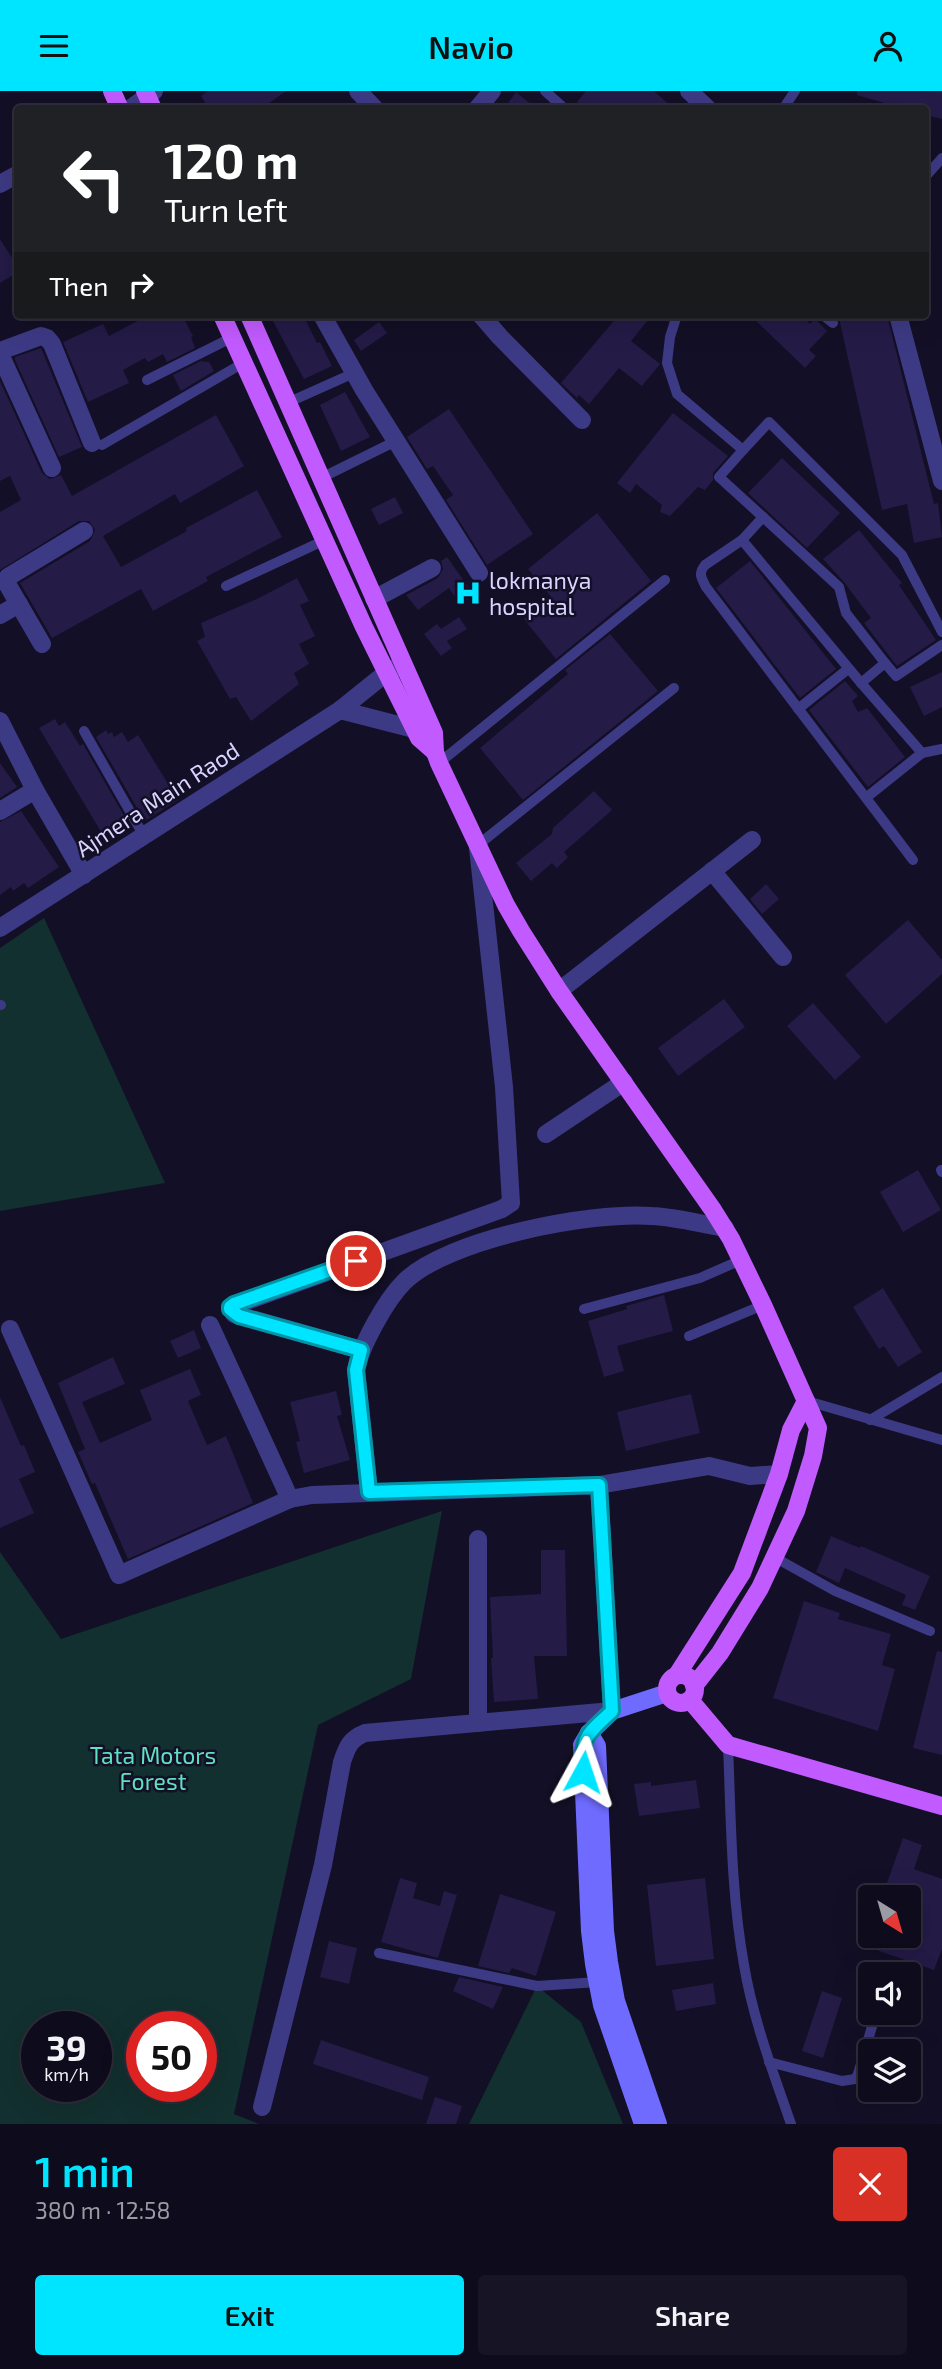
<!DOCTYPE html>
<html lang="en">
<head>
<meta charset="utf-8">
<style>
	body { margin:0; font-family:"Exo 2",sans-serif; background:#171425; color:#f1f3f6; height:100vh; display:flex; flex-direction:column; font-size:26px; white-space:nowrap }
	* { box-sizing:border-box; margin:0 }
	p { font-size:23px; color:#9b9ba3 }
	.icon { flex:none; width:38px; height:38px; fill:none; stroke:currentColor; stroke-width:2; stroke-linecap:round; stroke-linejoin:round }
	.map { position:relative; height:2033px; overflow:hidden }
	.drawer { display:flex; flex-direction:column; background:#0e0b1c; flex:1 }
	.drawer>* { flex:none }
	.top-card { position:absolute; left:14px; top:14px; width:915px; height:214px; border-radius:7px; box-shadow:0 7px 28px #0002,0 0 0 2px #2e2b3b; background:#202124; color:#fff; overflow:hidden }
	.needle { width:46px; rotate:143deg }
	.tools { position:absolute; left:858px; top:1794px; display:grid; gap:14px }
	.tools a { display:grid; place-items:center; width:63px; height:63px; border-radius:7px; background:#0e0b1c; box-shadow:0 7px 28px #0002,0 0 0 2px #2e2b3b; font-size:35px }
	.speed { position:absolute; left:21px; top:1920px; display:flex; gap:14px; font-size:35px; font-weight:700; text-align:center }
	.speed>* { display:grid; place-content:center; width:91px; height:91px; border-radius:50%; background:#0e0b1c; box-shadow:0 7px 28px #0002,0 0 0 2px #2e2b3b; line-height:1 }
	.speed small { font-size:18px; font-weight:400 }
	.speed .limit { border:10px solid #d22; background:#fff; color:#111 }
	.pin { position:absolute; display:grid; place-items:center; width:60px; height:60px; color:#fff; margin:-30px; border:4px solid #fff; border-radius:50%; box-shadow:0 2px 7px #0007 }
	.me { position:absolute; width:77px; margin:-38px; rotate:5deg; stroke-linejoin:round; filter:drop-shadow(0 0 5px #0008) }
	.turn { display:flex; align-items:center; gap:24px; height:147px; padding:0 35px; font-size:32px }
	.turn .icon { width:91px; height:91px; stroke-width:2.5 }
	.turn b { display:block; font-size:49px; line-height:60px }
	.then { display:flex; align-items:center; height:66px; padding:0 35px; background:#0003; gap:14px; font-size:26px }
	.round { display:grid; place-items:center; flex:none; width:74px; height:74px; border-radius:7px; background:#171425 }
	.summary { display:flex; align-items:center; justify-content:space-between; height:119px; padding:0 35px }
	h1 { font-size:42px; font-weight:600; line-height:52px; color:#00e5ff }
	.primary-button { display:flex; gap:14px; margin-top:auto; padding:14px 35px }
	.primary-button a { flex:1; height:80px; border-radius:7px; background:#00e5ff; color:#111; font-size:28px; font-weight:600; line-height:80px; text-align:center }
	.primary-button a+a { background:#171425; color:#f1f3f6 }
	header { display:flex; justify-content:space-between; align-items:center; height:91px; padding:0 35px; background:#00e5ff; color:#111; font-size:32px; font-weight:600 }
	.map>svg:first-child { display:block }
</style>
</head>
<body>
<header><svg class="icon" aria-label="menu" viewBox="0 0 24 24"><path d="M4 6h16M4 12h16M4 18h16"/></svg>Navio<svg class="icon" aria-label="person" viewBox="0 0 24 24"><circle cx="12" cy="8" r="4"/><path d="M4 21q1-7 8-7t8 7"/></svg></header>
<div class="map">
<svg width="942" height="2033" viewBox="0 0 942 2033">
	<rect width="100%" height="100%" fill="#130f26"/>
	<g fill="#12302f" fill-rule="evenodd">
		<path d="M44 827 165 1092 0 1120V857Z"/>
		<path d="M442 1420 411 1588 318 1634 234 2023 259 2033H0V1461L61 1548ZM37 1936H96V1995H37ZM142 1936H201V1995H142Z"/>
		<path d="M537 1895 581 1931 623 2033H469Z"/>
	</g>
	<g fill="#241b47">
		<path d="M208 0H286L261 18H209L201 5Z"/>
		<path d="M586 0H654L674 18H583L577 11Z"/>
		<path d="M857 0H942V28L926 24V18H905L857 4Z"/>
		<path d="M516 1 537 18H504Z"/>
		<path d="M0 148 18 176V181L0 192Z"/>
		<path d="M149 224H182L193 245 191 246 195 257 167 271 163 263 148 271 145 267 123 279 129 292 88 311 63 251 103 233 109 245Z"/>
		<path d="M284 224H303L317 252 320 251 332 275 304 288 273 230Z"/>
		<path d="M619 224H652L631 250 660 273 642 295 619 277 589 313 579 304 577 307 561 292Z"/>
		<path d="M750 224H801L810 233 815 228 827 240 809 259 816 265 805 277Z"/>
		<path d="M851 224H887L934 413 938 412 942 446 914 452 907 413 882 419 839 227Z"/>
		<path d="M379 231 387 242 361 260 354 249Z"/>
		<path d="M41 257 82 356 59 366 15 269V266Z"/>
		<path d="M201 270 209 271 214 280 181 300 173 284Z"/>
		<path d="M0 290 42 382 50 388 61 384 72 405 216 324 244 375 180 412 175 403 103 445 121 476 187 440 186 437 257 399 282 446 206 486 208 490 153 520 141 498 52 547 20 492 90 450 95 439 89 430H79L0 479V421L21 409 10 385 0 390Z"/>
		<path d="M345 301 370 346 341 360 320 314Z"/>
		<path d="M449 318 533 443 487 474 446 409 453 404 433 375 427 378 407 346Z"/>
		<path d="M673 322 728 365 713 382V389L705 399 698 396 670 425 660 421 662 414 636 393 630 402 617 392Z"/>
		<path d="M782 367 840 422 807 457 748 402Z"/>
		<path d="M395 406 403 422 379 434 371 418Z"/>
		<path d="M597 422 651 490 556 568 524 528 552 507 528 478Z"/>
		<path d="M859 439 902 492 899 494 936 549 897 575 864 532 871 527 844 491 823 468Z"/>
		<path d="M447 466 474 504 461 514 449 497 418 519 406 504 438 487 443 478 441 470Z"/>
		<path d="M750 470 836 578 800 607 716 497Z"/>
		<path d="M297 487 309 510 300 514 315 545 299 553 309 573 294 582 299 593 251 630 236 606 230 608 197 550 205 546 201 532 259 507Z"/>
		<path d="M459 526 467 538 447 550 452 557 441 565 424 543 437 533 441 538Z"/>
		<path d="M610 543 658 600 523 709 480 657 568 583 565 579Z"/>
		<path d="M942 581V616L924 625 910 596Z"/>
		<path d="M845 590 858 605 852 610 858 621 867 617 905 666 868 696 809 619Z"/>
		<path d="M55 628 59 635 65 631 80 655 83 653 127 730 103 744 39 637Z"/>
		<path d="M106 639 108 643 112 641 114 646 122 641 128 651 138 644 178 709 146 729 141 721 140 722 96 646Z"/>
		<path d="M0 672 17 696 0 707Z"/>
		<path d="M594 700 612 719 564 761 568 766 557 777 552 772 531 790 516 772 552 743 553 737Z"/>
		<path d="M21 720 59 776 28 797 24 792 13 800 11 796 0 804V731Z"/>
		<path d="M766 793 779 808 762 823 750 808Z"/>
		<path d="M908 829 942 869V883L886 933 845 884Z"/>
		<path d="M724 908 745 936 678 985 658 957Z"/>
		<path d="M813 912 861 966 835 989 787 935Z"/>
		<path d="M918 1079 941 1119 903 1141 880 1101Z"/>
		<path d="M883 1197 922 1261 898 1276 884 1255 879 1258 853 1216Z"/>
		<path d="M664 1204 673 1240 617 1255 624 1280 604 1286 588 1230 627 1218 626 1215Z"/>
		<path d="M194 1239 201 1257 178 1267 170 1250Z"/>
		<path d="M113 1266 125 1293 82 1311 100 1352 152 1329 140 1299 190 1278 201 1304 188 1310 207 1354 226 1345 253 1412 128 1468 95 1392 92 1393 78 1361 85 1358 58 1292Z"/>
		<path d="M336 1300 342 1324 337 1325 350 1369 304 1382 296 1351 300 1350 290 1311Z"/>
		<path d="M691 1303 700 1342 626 1360 617 1321Z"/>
		<path d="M0 1306 21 1355 24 1354 35 1381 19 1388 34 1422 0 1437Z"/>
		<path d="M831 1445 860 1457 861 1455 930 1485 915 1519 902 1514 906 1504 845 1477 839 1492 816 1481Z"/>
		<path d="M541 1459H565L567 1565H534L538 1608 494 1611 491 1567H493L490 1506 541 1503Z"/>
		<path d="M804 1510 840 1522 838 1528 891 1543 882 1574 895 1578 878 1640 773 1607Z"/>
		<path d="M937 1560 942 1561V1664L913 1657Z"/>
		<path d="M696 1689 700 1717 639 1725 634 1693 651 1691V1695Z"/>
		<path d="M903 1747 922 1754 914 1778 942 1788V1858L934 1879 865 1855 868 1844H908V1806H882Z"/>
		<path d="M400 1787 417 1792 413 1807 440 1815 444 1800 457 1804 438 1867 381 1851Z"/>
		<path d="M705 1787 714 1868 656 1875 647 1794Z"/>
		<path d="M500 1803 556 1821 536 1885 512 1877 509 1882 478 1875Z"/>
		<path d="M329 1850 357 1857 349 1893 320 1886Z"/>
		<path d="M459 1886 503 1896 493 1918 453 1900Z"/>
		<path d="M713 1892 716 1913 676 1920 672 1899Z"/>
		<path d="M822 1900 842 1907 823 1967 802 1960Z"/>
		<path d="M321 1949 429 1986 422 2009 313 1973Z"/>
		<path d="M435 2006 462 2015 456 2033H426Z"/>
	</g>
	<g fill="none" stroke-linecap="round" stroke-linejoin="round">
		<g stroke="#3d3a85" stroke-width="10">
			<path d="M545 0 565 18"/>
			<path d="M783 18 795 0"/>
			<path d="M926 85 942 67"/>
			<path d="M677 224 670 246 667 272 677 303 743 359 719 386 763 426 742 449 705 474C698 483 701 486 706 496L913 769"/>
			<path d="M823 224 833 232"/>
			<path d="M147 289 233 246"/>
			<path d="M287 312 354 282"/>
			<path d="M102 354 245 271"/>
			<path d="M743 359 769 331 902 464 942 541"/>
			<path d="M321 387 396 350"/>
			<path d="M763 426 839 496 846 522 885 572 861 592 922 662 942 658"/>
			<path d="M742 449 861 592"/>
			<path d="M226 495 325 449"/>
			<path d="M885 572 896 585 942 554"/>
			<path d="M798 618 848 578"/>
			<path d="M84 640 144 745"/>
			<path d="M439 672 665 489"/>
			<path d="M867 706 922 662"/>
			<path d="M478 754 674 597"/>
			<path d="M0 914H1"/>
			<path d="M941 1079 942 1081"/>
			<path d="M584 1218 700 1187 741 1169"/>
			<path d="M689 1245 763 1214"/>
			<path d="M807 1310 942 1349"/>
			<path d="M870 1329 942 1286"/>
			<path d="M774 1466 835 1500 930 1540"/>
			<path d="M728 1654C731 1727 731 1802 744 1874 753 1928 773 1981 791 2033"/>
			<path d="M379 1862 537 1895 598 1891"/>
			<path d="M769 1971 842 1990 855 1988 858 1983 876 1922"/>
		</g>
		<g stroke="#3d3a85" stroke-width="18">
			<path d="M358 0 375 18"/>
			<path d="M689 0 708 18"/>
			<path d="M130 18 154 0"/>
			<path d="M477 18 492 0"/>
			<path d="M0 93 18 83"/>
			<path d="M322 224 364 299 479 482"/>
			<path d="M481 224 500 246 582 329"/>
			<path d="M898 224 942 390"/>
			<path d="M0 260 41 245 47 247 52 253 92 352"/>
			<path d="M0 263 52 377"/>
			<path d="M374 508 432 477"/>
			<path d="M0 524 19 513"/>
			<path d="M42 553 6 491 8 486 84 440"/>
			<path d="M0 630 35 699 84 784"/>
			<path d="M0 720 35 699"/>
			<path d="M712 780 783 866"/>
			<path d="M559 900 752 749"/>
			<path d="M546 1043 624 991"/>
			<path d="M210 1234 290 1408"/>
			<path d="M10 1238 119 1484 290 1408 312 1404 599 1394 709 1375 750 1385 779 1383"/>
			<path d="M361 1259 234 1223 230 1216 502 1118 511 1112 504 996 478 757"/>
			<path d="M369 1400 356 1279C361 1254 386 1209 404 1191 447 1148 592 1120 652 1125 676 1126 701 1133 725 1137"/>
			<path d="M478 1632V1448"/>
			<path d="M262 2016 323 1774 342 1671C347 1656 350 1648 365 1642L612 1620 599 1394"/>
		</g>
		<g stroke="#3d3a85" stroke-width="18">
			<path d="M340 619 414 638 424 633"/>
			<path d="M0 837 340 619 386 582 397 576"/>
		</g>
		<g stroke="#6f6bff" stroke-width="18">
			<path d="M589 1642 597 1655 605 1840 609 1871 616 1910 658 2033"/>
			<path d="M643 2033 602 1914 594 1873 590 1840 582 1654 589 1642 612 1620 667 1602"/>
		</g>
		<g stroke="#c25bff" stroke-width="18">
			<path d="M112 0 120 18"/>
			<path d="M145 0 153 18"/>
			<path d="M222 224 364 536 419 647 435 661"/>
			<path d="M249 224 434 642 435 661 439 672 506 814 521 840 559 900 713 1119 731 1148 763 1214 818 1337 813 1365 796 1420 760 1497 720 1562 694 1595"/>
			<path d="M677 1584 742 1482 779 1383 791 1339 806 1310"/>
			<circle cx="681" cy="1598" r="14"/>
			<path d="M690 1609 728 1654 942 1715"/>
		</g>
	</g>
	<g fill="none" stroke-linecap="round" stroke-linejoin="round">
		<defs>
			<path id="route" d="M356 1170 234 1213 230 1216V1218L239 1225 361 1259 356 1279 369 1401 599 1394 612 1620C586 1645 582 1643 583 1681"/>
		</defs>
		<use href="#route" stroke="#0095a6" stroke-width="18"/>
		<use href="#route" stroke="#00e5ff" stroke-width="12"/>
	</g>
	<defs>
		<symbol id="hospital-bare" viewBox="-9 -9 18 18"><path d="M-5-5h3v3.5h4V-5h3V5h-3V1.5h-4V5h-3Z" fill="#00e5ff" stroke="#130f26" stroke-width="2.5" paint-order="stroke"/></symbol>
	</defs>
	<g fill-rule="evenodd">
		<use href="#hospital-bare" x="449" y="483" width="38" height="38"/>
	</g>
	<g text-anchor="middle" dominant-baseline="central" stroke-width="5" stroke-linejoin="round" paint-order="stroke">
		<g font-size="23" fill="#d9d4ff" stroke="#130f26" text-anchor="start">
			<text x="489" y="489">lokmanya<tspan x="489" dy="26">hospital</tspan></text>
		</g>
		<g font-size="23" fill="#d9d4ff" stroke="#130f26">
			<text transform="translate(157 708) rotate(-33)">Ajmera Main Raod</text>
		</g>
		<g font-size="23" fill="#5fe0c0" stroke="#130f26">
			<text x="153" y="1664">Tata Motors<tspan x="153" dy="26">Forest</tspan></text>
		</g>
	</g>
</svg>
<div class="tools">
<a><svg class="needle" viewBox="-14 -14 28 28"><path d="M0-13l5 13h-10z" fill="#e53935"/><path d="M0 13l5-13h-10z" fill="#9b9ba3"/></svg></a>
<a><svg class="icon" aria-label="sound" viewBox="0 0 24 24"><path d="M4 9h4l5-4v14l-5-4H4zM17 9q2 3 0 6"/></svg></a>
<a><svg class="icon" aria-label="layers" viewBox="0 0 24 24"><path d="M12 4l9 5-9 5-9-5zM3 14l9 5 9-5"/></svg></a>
</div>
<div class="speed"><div>39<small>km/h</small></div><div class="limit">50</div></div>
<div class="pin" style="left:356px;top:1170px;background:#d93025"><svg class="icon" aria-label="arrive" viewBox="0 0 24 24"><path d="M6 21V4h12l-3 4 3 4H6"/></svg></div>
<svg class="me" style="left:583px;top:1681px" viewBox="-20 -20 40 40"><path d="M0-17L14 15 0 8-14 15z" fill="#00e5ff" stroke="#fff" stroke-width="4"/></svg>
<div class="top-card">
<div class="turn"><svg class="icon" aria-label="left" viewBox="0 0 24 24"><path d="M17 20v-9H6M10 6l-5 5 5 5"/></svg><div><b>120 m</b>Turn left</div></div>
<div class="then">Then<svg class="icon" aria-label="right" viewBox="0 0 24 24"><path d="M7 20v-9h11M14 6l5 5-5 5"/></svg></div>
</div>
</div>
<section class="drawer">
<div class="summary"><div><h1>1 min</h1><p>380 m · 12:58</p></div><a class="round" style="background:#d93025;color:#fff"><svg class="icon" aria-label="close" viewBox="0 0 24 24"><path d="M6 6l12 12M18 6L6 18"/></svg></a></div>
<div class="primary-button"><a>Exit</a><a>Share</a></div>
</section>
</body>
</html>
